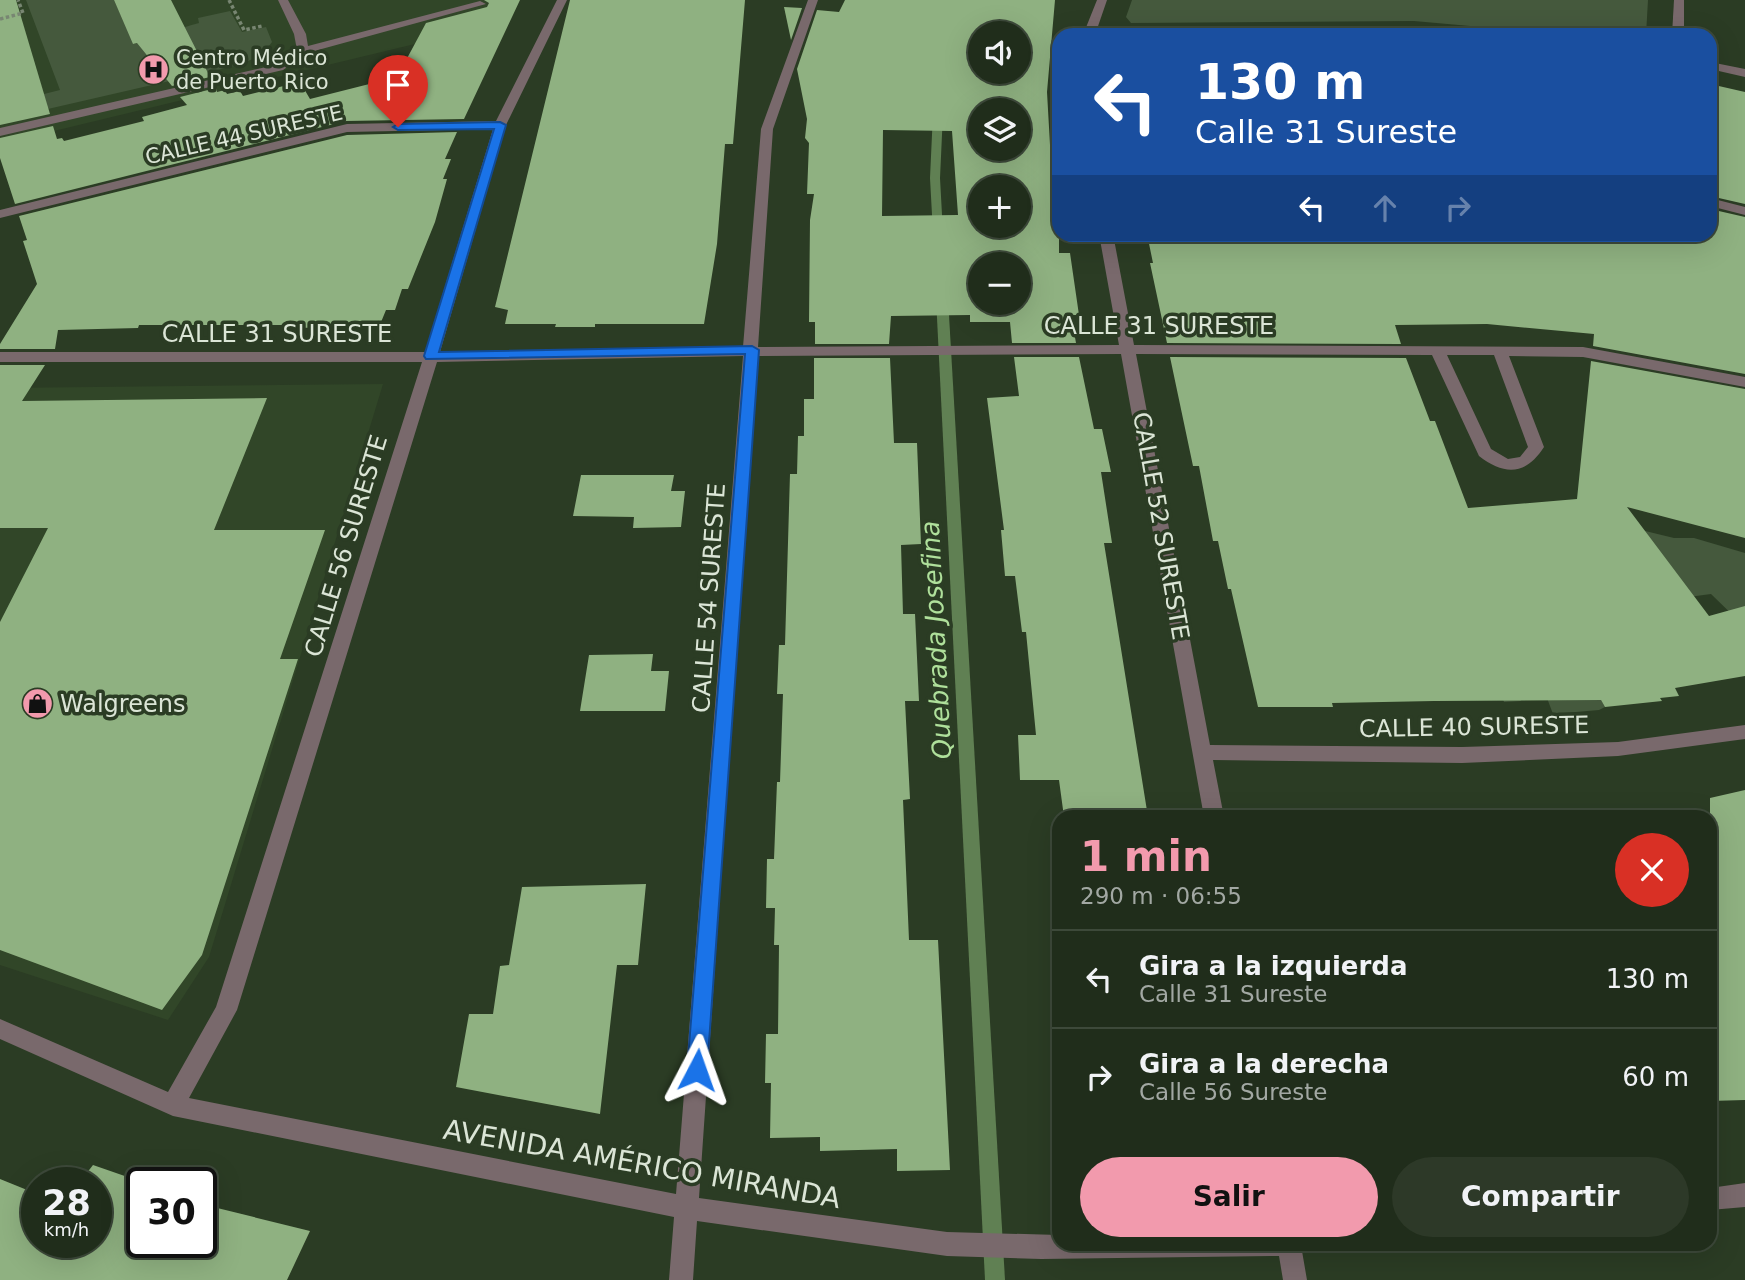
<!DOCTYPE html>
<html lang="es">
<head>
<meta charset="utf-8">
<style>
	body { margin:0; font-family:"DejaVu Sans",sans-serif; background:#2d3928; color:#f1f3f6; height:100vh; display:flex; flex-direction:column; font-size:26px; white-space:nowrap }
	* { box-sizing:border-box; margin:0 }
	p { font-size:23px; color:#a2a8a3 }
	.icon { flex:none; width:38px; height:38px; fill:none; stroke:currentColor; stroke-width:2; stroke-linecap:round; stroke-linejoin:round }
	.map { position:relative; flex:1; overflow:hidden }
	.details { position:absolute; left:1052px; top:810px; width:665px; height:441px; display:flex; flex-direction:column; background:#202d1b; border-radius:21px; box-shadow:0 7px 28px #0002,0 0 0 2px #3d493a }
	.details>* { flex:none }
	.hud { position:absolute; left:1052px; top:28px; width:665px; height:214px; border-radius:21px; box-shadow:0 7px 28px #0002,0 0 0 2px #3d493a; background:#1a4fa0; color:#fff; overflow:hidden }
	.buttons { position:absolute; left:968px; top:21px; display:grid; gap:14px }
	.buttons a { display:grid; place-items:center; width:63px; height:63px; border-radius:50%; background:#202d1b; box-shadow:0 7px 28px #0002,0 0 0 2px #3d493a; font-size:35px }
	.speed { position:absolute; left:21px; top:1167px; display:flex; gap:14px; font-size:35px; font-weight:700; text-align:center }
	.speed>* { display:grid; place-content:center; width:91px; height:91px; border-radius:50%; background:#202d1b; box-shadow:0 7px 28px #0002,0 0 0 2px #3d493a; line-height:1 }
	.speed small { font-size:18px; font-weight:400 }
	.speed .limit { border:4px solid #111; border-radius:10px; background:#fff; color:#111 }
	.pin { position:absolute; display:grid; place-items:center; width:60px; height:60px; color:#fff; margin:-72px -30px; border-radius:50% 50% 50% 0; rotate:-45deg; box-shadow:0 0 7px #0007 }
	.pin .icon { rotate:45deg }
	.me { position:absolute; width:77px; margin:-38px; rotate:4deg; stroke-linejoin:round; filter:drop-shadow(0 0 5px #0008) }
	.turn { display:flex; align-items:center; gap:24px; height:147px; padding:0 28px; font-size:32px }
	.turn .icon { width:91px; height:91px; stroke-width:2.5 }
	.turn b { display:block; font-size:49px; line-height:60px }
	.lanes { display:flex; align-items:center; height:66px; padding:0 28px; background:#0003; justify-content:center; gap:35px; direction:ltr }
	.lanes .off { opacity:.35 }
	.round { display:grid; place-items:center; flex:none; width:74px; height:74px; border-radius:37px; background:#2d3928 }
	.head { display:flex; align-items:center; justify-content:space-between; height:119px; padding:0 28px }
	h1 { font-size:42px; font-weight:600; line-height:52px; color:#f29aad }
	.button { display:flex; gap:14px; margin-top:auto; padding:14px 28px }
	.button a { flex:1; height:80px; border-radius:42px; background:#f29aad; color:#111; font-size:28px; font-weight:600; line-height:80px; text-align:center }
	.button a+a { background:#2d3928; color:#f1f3f6 }
	ul { padding:0; list-style:none }
	li { display:flex; align-items:center; gap:21px; height:98px; padding:0 28px; border-top:2px solid #3d493a }
	li div { flex:1 }
	li b { display:block; font-size:26px }
	li em { font-style:normal }
	.map>svg:first-child { display:block }
</style>
</head>
<body>
<div class="map">
<svg width="1745" height="1280" viewBox="0 0 1745 1280">
	<rect width="100%" height="100%" fill="#2b3c24"/>
	<g fill="#314628">
		<path d="M0 0H515L506 22 0 144Z"/>
		<path d="M383 384 209 957 168 1020 0 965V388Z"/>
	</g>
	<g fill="#45593d">
		<path d="M26 0H114L134 44C157 39 177 28 199 23L198 18 230 11 242 32 266 27 272 42 262 55 239 65 0 120V105L60 90Z"/>
		<path d="M1132 0H1648L1646 35H1569L1414 21 1131 23 1126 17Z"/>
		<path d="M1577 501 1635 537 1637 529 1674 538H1694L1745 553V627L1711 594 1651 602 1670 628 1641 632 1628 612 1556 618 1605 707 1599 710 1553 714 1544 690H1572L1542 616H1490L1521 701 1504 702 1500 691 1490 690 1463 616H1407L1404 604H1364L1345 536 1392 570 1416 556 1425 564 1413 572 1422 578 1418 591 1430 604H1492L1493 592 1548 601 1556 606 1621 599 1568 508Z"/>
	</g>
	<g fill="none" stroke-linecap="round" stroke-linejoin="round">
		<g fill="#608053" fill-rule="evenodd">
			<path d="M938 110 943 113 940 178 943 233 938 236 933 233 930 178 933 113Z"/>
			<path d="M942 295 948 298 1005 1280H985L936 298Z"/>
		</g>
	</g>
	<g fill="#8fb181" fill-rule="evenodd">
		<path d="M0 0H16L50 114 0 125Z"/>
		<path d="M114 0H171L210 77 172 86 137 43 133 44Z"/>
		<path d="M484 0H520L464 119 346 121 15 204 0 158V138L53 126 57 139 62 138 64 141 144 121 142 117 187 105 180 97 216 88 217 92 225 90 227 94 240 91 243 96 300 82 310 99 397 77 426 23 487 7 489 3Z"/>
		<path d="M570 0H745L733 144H725L717 244 704 324H595V327H555L556 324H505L508 310 495 307Z"/>
		<path d="M845 0H1055L1047 92 1050 145H1056L1059 161V253H1070L1079 315H1071L1076 343H1012L1010 322H970V315L891 316 889 344H815V322H809L810 220 814 194H807L809 143 805 138 807 119 797 69 817 10 839 12ZM980 33H1018V72H980ZM980 110H1018V149H980ZM883 130 952 131 958 215 882 216ZM980 187H1018V226H980ZM980 264H1018V303H980Z"/>
		<path d="M784 7 802 8 791 40Z"/>
		<path d="M1710 84 1745 92V204L1710 196Z"/>
		<path d="M457 132 445 159H451L443 179H447L435 222 408 289H402L395 310H386L379 327 285 328 287 325H139L138 328 58 330 55 349H0V344L37 284 23 241 27 240 19 216 347 135Z"/>
		<path d="M1710 209 1745 217V374L1593 346 1594 334 1487 324 1395 325 1401 344 1167 343 1150 263H1153L1147 234H1710Z"/>
		<path d="M1014 357H1079L1094 429H1102L1111 472H1101L1112 543H1104L1148 817H1064L1059 780H1020L1018 735H1036L1026 632H1022L1015 576H1005L1001 530H1004L987 398 1019 396Z"/>
		<path d="M1170 357 1406 358 1430 421H1435L1468 508 1577 499 1591 361 1745 389V538L1627 507 1709 616 1745 606V676L1675 688 1679 696 1660 698 1662 701 1605 707 1601 700 1434 701 1332 703 1333 707H1258L1231 589H1228L1218 541H1213L1199 466H1193Z"/>
		<path d="M814 358H890L894 443H917L921 544 901 545 903 614H915L919 701H905L910 799 903 800 909 940H938L950 1170 897 1171V1149L820 1151V1137L770 1138 771 1083H765L766 1034H778L779 945H774L775 908H766L767 859H774L777 782H780L783 694H777L779 645H785L790 474H797L798 436H804V399H814Z"/>
		<path d="M0 365H45L22 401 267 398 214 530H325L280 659H298L202 955 162 1010 0 950V622L48 528H0Z"/>
		<path d="M581 475H674L671 491H685L681 527 633 528 634 517 573 516Z"/>
		<path d="M653 654 651 671H669L665 711H580L589 655Z"/>
		<path d="M1745 790V1100L1710 1101V798Z"/>
		<path d="M646 884 638 965H617L600 1114 456 1087 469 1014H493L500 966 509 965 522 887Z"/>
		<path d="M93 1165 142 1182V1242H201V1204L310 1231 287 1280H0V1179L37 1194V1242H96V1183H59L71 1167 86 1174Z"/>
	</g>
	<g fill="none" stroke-linecap="round" stroke-linejoin="round">
		<g stroke="#788672" stroke-width="3.5" stroke-dasharray="3.5 2.5" stroke-linecap="butt">
			<path d="M229 0 244 30 262 26"/>
			<path d="M0 19 23 13 18 0"/>
		</g>
		<g fill="#79696c" fill-rule="evenodd">
			<path d="M278 0H288L306 34 308 46 480 1 486 4 307 53 283 70 0 136V128L275 65 297 50 294 34Z"/>
			<path d="M557 0H567L506 125 440 352 743 347 761 129 808 0H818L773 129 758 347 1119 345 1099 234H1113L1134 345 1583 347 1745 377V387L1583 357 1509 356 1544 447C1526 475 1505 476 1479 456L1432 355 1136 354 1210 745 1462 747 1618 742 1745 725V739L1618 756 1462 763 1213 760 1224 817H1204L1121 354 757 356 699 1198 947 1232 1059 1235V1244H1305L1302 1251 1307 1280H1283L1279 1256 1041 1259 947 1256 697 1221 693 1280H669L674 1217 173 1116 0 1039V1019L168 1092 216 1007 422 362H0V352H425L493 129 347 132 0 218V210L347 124 496 121ZM1447 355H1494L1528 447 1520 457 1508 459 1491 449ZM743 356 676 1194 189 1098 237 1010 437 362Z"/>
			<path d="M1097 0H1107L1095 35H1083Z"/>
			<path d="M1674 0H1684V35H1672Z"/>
			<path d="M1272 32H1423L1429 35H1266Z"/>
			<path d="M1710 62 1745 69V77L1710 69Z"/>
			<path d="M1710 198 1745 207V215L1710 206Z"/>
			<path d="M1745 1183V1207L1710 1210V1188Z"/>
		</g>
	</g>
	<path fill="#1a73e8" stroke="#114b97" stroke-width="2" d="M500 122 506 125 439 352 752 346 759 350 707 1070 704 1077 697 1079 690 1077 687 1070 745 354 426 359 424 356 494 129 398 130 393 127 398 124Z"/>
	<defs>
		<symbol id="hospital-disc" viewBox="-11 -11 22 22"><circle r="9.5" fill="#f29aad" stroke="#2b3c24"/><path d="M-5-5h3v3.5h4V-5h3V5h-3V1.5h-4V5h-3Z" fill="#111"/></symbol>
		<symbol id="shop-disc" viewBox="-11 -11 22 22"><circle r="9.5" fill="#f29aad" stroke="#2b3c24"/><path d="M-5-2.5h2.3a2.7 3.5 0 0 1 5.4 0H5L5.5 6h-11ZM-1.5-2.5h3a1.5 2.3 0 0 0-3 0Z" fill="#111"/></symbol>
	</defs>
	<g fill-rule="evenodd">
		<use href="#hospital-disc" x="136" y="52" width="35" height="35"/>
		<use href="#shop-disc" x="20" y="686" width="35" height="35"/>
	</g>
	<g text-anchor="middle" dominant-baseline="central" stroke-width="7" stroke-linejoin="round" paint-order="stroke">
		<g font-size="21" fill="#dbe5d6" stroke="#2b3c24" text-anchor="start">
			<text x="176" y="58">Centro Médico<tspan x="176" dy="24">de Puerto Rico</tspan></text>
		</g>
		<g font-size="21" fill="#dbe5d6" stroke="#2b3c24">
			<text transform="translate(244 135) rotate(-13)">CALLE 44 SURESTE</text>
		</g>
		<g font-size="24" fill="#dbe5d6" stroke="#2b3c24">
			<text x="1159" y="326">CALLE 31 SURESTE</text>
			<text x="277" y="334">CALLE 31 SURESTE</text>
			<text transform="translate(1161 526) rotate(80)">CALLE 52 SURESTE</text>
			<text transform="translate(346 546) rotate(-73)">CALLE 56 SURESTE</text>
			<text transform="translate(709 598) rotate(-86)">CALLE 54 SURESTE</text>
			<text transform="translate(1474 727) rotate(-1)">CALLE 40 SURESTE</text>
		</g>
		<g font-size="24" fill="#dbe5d6" stroke="#2b3c24" text-anchor="start">
			<text x="60" y="704">Walgreens</text>
		</g>
		<g font-size="26" font-style="italic" fill="#afe09b" stroke="#2b3c24">
			<text transform="translate(936 640) rotate(-93)">Quebrada Josefina</text>
		</g>
		<g font-size="28" fill="#dbe5d6" stroke="#2b3c24">
			<text transform="translate(642 1164) rotate(10)">AVENIDA AMÉRICO MIRANDA</text>
		</g>
	</g>
</svg>
<div class="buttons">
<a><svg class="icon" aria-label="sound" viewBox="0 0 24 24"><path d="M4 9h4l5-4v14l-5-4H4zM17 9q2 3 0 6"/></svg></a>
<a><svg class="icon" aria-label="layers" viewBox="0 0 24 24"><path d="M12 4l9 5-9 5-9-5zM3 14l9 5 9-5"/></svg></a>
<a>+</a>
<a>−</a>
</div>
<div class="speed"><div>28<small>km/h</small></div><div class="limit">30</div></div>
<div class="pin" style="left:398px;top:127px;background:#d93025"><svg class="icon" aria-label="arrive" viewBox="0 0 24 24"><path d="M6 21V4h12l-3 4 3 4H6"/></svg></div>
<svg class="me" style="left:697px;top:1070px" viewBox="-20 -20 40 40"><path d="M0-17L14 15 0 8-14 15z" fill="#1a73e8" stroke="#fff" stroke-width="4"/></svg>
<div class="hud">
<div class="turn"><svg class="icon" aria-label="left" viewBox="0 0 24 24"><path d="M17 20v-9H6M10 6l-5 5 5 5"/></svg><div><b>130 m</b>Calle 31 Sureste</div></div>
<div class="lanes"><svg class="icon" aria-label="left" viewBox="0 0 24 24"><path d="M17 20v-9H6M10 6l-5 5 5 5"/></svg><svg class="icon off" aria-label="ahead" viewBox="0 0 24 24"><path d="M12 20V5M6 11l6-6 6 6"/></svg><svg class="icon off" aria-label="right" viewBox="0 0 24 24"><path d="M7 20v-9h11M14 6l5 5-5 5"/></svg></div>
</div>
<section class="details">
<div class="head"><div><h1>1 min</h1><p>290 m · 06:55</p></div><a class="round" style="background:#d93025;color:#fff"><svg class="icon" aria-label="close" viewBox="0 0 24 24"><path d="M6 6l12 12M18 6L6 18"/></svg></a></div>
<ul>
<li><svg class="icon" aria-label="left" viewBox="0 0 24 24"><path d="M17 20v-9H6M10 6l-5 5 5 5"/></svg><div><b>Gira a la izquierda</b><p>Calle 31 Sureste</p></div><em>130 m</em></li>
<li><svg class="icon" aria-label="right" viewBox="0 0 24 24"><path d="M7 20v-9h11M14 6l5 5-5 5"/></svg><div><b>Gira a la derecha</b><p>Calle 56 Sureste</p></div><em>60 m</em></li>
</ul>
<div class="button"><a>Salir</a><a>Compartir</a></div>
</section>
</div>
</body>
</html>
